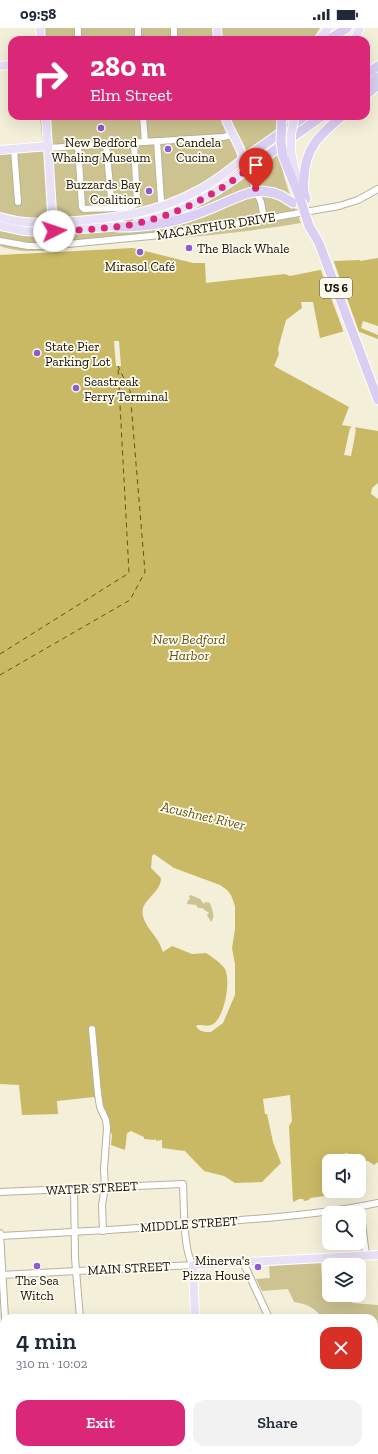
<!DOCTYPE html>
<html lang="en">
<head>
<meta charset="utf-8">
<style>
	body { margin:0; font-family:"Zilla Slab",serif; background:#f2f2f3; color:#1f2937; height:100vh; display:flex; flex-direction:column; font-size:15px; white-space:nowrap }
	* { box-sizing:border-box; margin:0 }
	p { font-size:13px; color:#747a83 }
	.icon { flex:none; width:22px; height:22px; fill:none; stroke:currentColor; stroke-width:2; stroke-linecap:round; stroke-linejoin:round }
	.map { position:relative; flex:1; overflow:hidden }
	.side { position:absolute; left:0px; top:1286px; width:378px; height:140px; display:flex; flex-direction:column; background:#fff; border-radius:12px 12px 0 0; box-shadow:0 4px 16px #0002 }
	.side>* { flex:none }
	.banner { position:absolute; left:8px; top:8px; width:362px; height:84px; border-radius:12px; box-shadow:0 4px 16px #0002; background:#db2777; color:#fff; overflow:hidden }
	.buttons { position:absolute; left:322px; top:1126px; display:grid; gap:8px }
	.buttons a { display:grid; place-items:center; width:44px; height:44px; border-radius:8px; background:#fff; box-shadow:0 4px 16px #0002; font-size:20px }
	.pin { position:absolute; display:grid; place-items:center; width:34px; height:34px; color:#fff; margin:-41px -17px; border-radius:50% 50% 50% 0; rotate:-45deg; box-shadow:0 0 4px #0007 }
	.pin .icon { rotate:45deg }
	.me { position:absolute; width:44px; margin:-22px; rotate:86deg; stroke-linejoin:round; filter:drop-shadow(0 0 3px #0008) }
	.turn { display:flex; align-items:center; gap:14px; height:84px; padding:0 16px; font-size:18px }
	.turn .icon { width:52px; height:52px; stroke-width:2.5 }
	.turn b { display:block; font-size:28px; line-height:34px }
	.round { display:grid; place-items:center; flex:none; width:42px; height:42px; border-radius:12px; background:#f2f2f3 }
	.headline { display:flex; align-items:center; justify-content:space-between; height:68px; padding:0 16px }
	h1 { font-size:24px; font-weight:600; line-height:30px }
	.primary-button { display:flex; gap:8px; margin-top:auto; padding:8px 16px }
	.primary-button a { flex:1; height:46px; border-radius:12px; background:#db2777; color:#fff; font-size:16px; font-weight:600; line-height:46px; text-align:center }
	.primary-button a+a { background:#f2f2f3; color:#1f2937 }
	.status { display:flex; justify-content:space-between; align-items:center; height:28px; padding:0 20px; background:#fff; direction:ltr }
	.status svg { height:11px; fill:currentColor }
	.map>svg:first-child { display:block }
</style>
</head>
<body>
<div class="status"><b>09:58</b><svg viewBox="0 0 49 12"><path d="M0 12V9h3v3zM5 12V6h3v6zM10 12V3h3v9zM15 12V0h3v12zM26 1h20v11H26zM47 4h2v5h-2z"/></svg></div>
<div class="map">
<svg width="378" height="1426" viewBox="0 0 378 1426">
	<rect width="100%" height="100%" fill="#f4efd9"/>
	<g fill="#cdc391">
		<path d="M40 0H320L312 12H41Z"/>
		<path d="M40 88H277C275 127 286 159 301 195 264 201 227 206 190 209 164 211 137 212 111 214 78 217 31 230 0 218V125L43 122Z"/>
		<path d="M191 867 200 871 204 876 205 874 210 875C212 882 216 888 211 894L207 887 209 885 202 880H198L196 877 187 876 188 872 190 871 189 868Z"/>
		<path d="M321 1234 322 1251H329V1267H349L350 1272 353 1275 378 1277V1398L374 1389V1290H322C315 1279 306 1276 294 1274L288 1261 262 1263 256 1251 270 1250 269 1238Z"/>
	</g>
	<path fill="#c9b864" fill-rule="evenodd" d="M133 220 193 235H205L206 255 285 246 290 248 320 242 334 233 360 232V233L378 230V311L352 301 320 310 313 274H301L302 280 286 292 278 321 279 326 274 338 349 379 342 397 378 403V455L372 460 371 466 378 471V1134L374 1137 368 1133H350L348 1125 336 1127 337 1133H329L328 1160 326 1168 310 1170 309 1172 304 1173 303 1171H299L293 1174 289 1098 292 1093 290 1067 263 1071 265 1086H267L273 1114 281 1135 262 1154 235 1155 224 1148 204 1143 185 1123 162 1120V1112L156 1113V1110L155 1112 144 1111V1109L131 1103 127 1105 125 1122 111 1117 112 1107 94 1069 57 1073 58 1086 22 1087 19 1057 0 1056V227ZM154 826 174 840 220 857 227 862 231 867 235 878V901L232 920 235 936V967L223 995 211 1004C205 1004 199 1004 196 998L198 997C203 997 209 999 213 996 225 989 231 952 225 941 221 935 212 929 206 925L192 926 172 918 163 924C161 919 159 914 156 910 151 902 145 897 143 888 139 872 161 866 161 850L151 840 152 828Z"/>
	<g fill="#f4efd9">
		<path d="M333 231 359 304H356L352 303 344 305 320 240Z"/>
		<path d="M363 293 378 298V307L361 300Z"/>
		<path d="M114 313H119L121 338H116Z"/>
		<path d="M352 396 356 397 355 401 356 402 351 428 344 427 350 400H351Z"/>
	</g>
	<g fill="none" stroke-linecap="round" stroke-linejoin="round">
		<g stroke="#615415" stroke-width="1" stroke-dasharray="5 4" stroke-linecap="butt">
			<path d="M0 626 129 545 118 339"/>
			<path d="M0 647 130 572 145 544 130 363 118 338"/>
		</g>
		<defs>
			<g id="minor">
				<path d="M78 0V12"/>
				<path d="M138 0V12"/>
				<path d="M174 0V12"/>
				<path d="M143 88 145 114"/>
				<path d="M157 113 161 173"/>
				<path d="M106 116 112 180"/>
				<path d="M78 118 82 179 84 181C94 180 132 182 137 175L134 115"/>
				<path d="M48 120 223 109 232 107"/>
				<path d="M14 121 18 174"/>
				<path d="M247 142 261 174 264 191"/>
				<path d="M0 213 28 218H47L192 204 339 178 358 172 378 161"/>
				<path d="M92 1001 98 1066 100 1079 106 1092 107 1100 104 1141 105 1159 102 1177 103 1203"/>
				<path d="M74 1161 75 1230 80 1290"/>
				<path d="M0 1164 183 1156C184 1175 183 1223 193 1237"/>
				<path d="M360 1179 366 1227"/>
				<path d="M0 1205 5 1290"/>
				<path d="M0 1208C77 1204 154 1200 230 1193 280 1189 330 1185 378 1175"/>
				<path d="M243 1234 269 1290"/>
				<path d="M0 1247 193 1237"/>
				<path d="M0 1311 4 1310"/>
				<path d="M0 1367H4"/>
				<path d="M13 1422V1426"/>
				<path d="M89 1422V1426"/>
				<path d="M332 1422 334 1426"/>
			</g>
			<g id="major">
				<path d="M40 0 41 12"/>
				<path d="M217 0 218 12"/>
				<path d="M319 12 328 0"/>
				<path d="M354 12 360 0"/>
				<path d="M0 38 12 37"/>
				<path d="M46 88 53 200"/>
				<path d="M0 122 48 118"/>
				<path d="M291 124 295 143 303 164"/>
				<path d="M0 189C26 197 50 195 76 193 118 190 159 184 197 163 213 155 228 143 242 132"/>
				<path d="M137 195C178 187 214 167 247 142 244 135 243 127 240 121 235 109 228 100 225 88"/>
				<path d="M0 198 24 203 40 204 123 198"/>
				<path d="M195 1290 193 1237 378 1227"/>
				<path d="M203 1422 204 1426"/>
				<path d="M364 1426 378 1425"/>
			</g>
			<g id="highway">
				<path d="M328 12 347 0"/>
				<path d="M366 46 378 38"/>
				<path d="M366 57 378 49"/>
				<path d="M366 67 378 57"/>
				<path d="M283 128 301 173"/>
				<path d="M242 132 305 88"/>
				<path d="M247 142 322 88"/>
				<path d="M274 165 282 168 293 175"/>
				<path d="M306 171C303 164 303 157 304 150 305 119 321 106 342 88"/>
				<path d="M118 199C144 199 169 196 194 187 213 181 230 171 249 165"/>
				<path d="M319 215 378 372"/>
			</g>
		</defs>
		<use href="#minor" stroke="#b6b29d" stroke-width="8"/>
		<use href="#major" stroke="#fff" stroke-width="10"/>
		<use href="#highway" stroke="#fff" stroke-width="11"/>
		<use href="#minor" stroke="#fff" stroke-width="6"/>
		<use href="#major" stroke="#e9e2f7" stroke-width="8"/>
		<use href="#highway" stroke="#dacef2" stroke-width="9"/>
		<defs>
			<path id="major-bridge" d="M291 124V106L295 88"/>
			<g id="highway-bridge">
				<path d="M282 88 281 114 283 128"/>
				<path d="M249 165 262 163 274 165"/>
				<path d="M301 173 309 198 319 215"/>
			</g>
		</defs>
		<use href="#major-bridge" stroke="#fff" stroke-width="10" stroke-linecap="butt"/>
		<use href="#highway-bridge" stroke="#fff" stroke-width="11" stroke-linecap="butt"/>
		<use href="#major-bridge" stroke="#e9e2f7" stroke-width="8"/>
		<use href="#highway-bridge" stroke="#dacef2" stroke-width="9"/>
	</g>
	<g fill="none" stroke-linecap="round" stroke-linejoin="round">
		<path stroke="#db2777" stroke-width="7" stroke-dasharray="0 12.6" d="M54 203C79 202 105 201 129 197 173 189 212 169 247 142L256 161"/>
	</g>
	<g fill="#8d5ad2" stroke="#fffcef" stroke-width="1.5">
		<circle cx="101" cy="100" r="4"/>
		<circle cx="168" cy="121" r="4"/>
		<circle cx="149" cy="163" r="4"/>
		<circle cx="189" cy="220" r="4"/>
		<circle cx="140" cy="224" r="4"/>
		<circle cx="37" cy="325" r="4"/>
		<circle cx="76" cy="360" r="4"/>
		<circle cx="37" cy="1238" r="4"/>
		<circle cx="258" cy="1239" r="4"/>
	</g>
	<g text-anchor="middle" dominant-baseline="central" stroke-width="3.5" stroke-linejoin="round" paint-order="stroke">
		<rect fill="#fffcef" stroke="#57554d" stroke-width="1" x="320" y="250" width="32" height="20" rx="3"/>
		<g font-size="12" font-weight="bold" fill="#0f0e07">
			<text x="336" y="260">US 6</text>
		</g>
		<g font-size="13" fill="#0f0e07" stroke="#fffcef" text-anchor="start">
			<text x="101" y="114" text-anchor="middle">New Bedford<tspan x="101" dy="15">Whaling Museum</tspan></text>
			<text x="176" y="114">Candela<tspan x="176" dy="15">Cucina</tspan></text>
			<text x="141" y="156" text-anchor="end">Buzzards Bay<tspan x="141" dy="15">Coalition</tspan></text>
			<text x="197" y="220">The Black Whale</text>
			<text x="140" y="238" text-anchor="middle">Mirasol Café</text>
			<text x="45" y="318">State Pier<tspan x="45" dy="15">Parking Lot</tspan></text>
			<text x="84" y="353">Seastreak<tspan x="84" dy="15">Ferry Terminal</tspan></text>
			<text x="250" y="1232" text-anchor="end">Minerva's<tspan x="250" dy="15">Pizza House</tspan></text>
			<text x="37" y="1252" text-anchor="middle">The Sea<tspan x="37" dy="15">Witch</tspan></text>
		</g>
		<g font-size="13" fill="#0f0e07" stroke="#fffcef">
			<text transform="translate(216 198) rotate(-9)">MACARTHUR DRIVE</text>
			<text transform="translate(92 1160) rotate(-3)">WATER STREET</text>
			<text transform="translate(189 1196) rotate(-4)">MIDDLE STREET</text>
			<text transform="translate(129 1240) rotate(-3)">MAIN STREET</text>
		</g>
		<g font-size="14" font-style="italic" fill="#615415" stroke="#fffcef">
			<text x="189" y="611">New Bedford<tspan x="189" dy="16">Harbor</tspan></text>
			<text transform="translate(203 788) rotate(13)">Acushnet River</text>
		</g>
	</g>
</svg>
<div class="buttons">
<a><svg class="icon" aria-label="sound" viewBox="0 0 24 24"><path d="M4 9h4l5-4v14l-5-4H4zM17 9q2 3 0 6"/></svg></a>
<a><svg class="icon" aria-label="search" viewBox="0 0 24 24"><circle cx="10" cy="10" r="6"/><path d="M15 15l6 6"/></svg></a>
<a><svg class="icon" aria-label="layers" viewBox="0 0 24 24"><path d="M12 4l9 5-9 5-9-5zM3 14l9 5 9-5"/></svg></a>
</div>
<div class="pin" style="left:256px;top:161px;background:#d93025"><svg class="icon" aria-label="arrive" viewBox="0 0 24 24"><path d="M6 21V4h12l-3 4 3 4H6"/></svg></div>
<svg class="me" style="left:54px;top:203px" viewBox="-20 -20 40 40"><circle r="19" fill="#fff"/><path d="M0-13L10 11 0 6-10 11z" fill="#db2777"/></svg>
<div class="banner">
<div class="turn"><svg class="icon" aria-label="right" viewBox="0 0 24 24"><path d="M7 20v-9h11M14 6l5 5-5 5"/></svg><div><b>280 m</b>Elm Street</div></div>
</div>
<section class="side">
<div class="headline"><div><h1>4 min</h1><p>310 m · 10:02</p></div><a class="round" style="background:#d93025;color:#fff"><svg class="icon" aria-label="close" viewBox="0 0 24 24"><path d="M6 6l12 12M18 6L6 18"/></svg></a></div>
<div class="primary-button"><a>Exit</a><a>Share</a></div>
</section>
</div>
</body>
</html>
